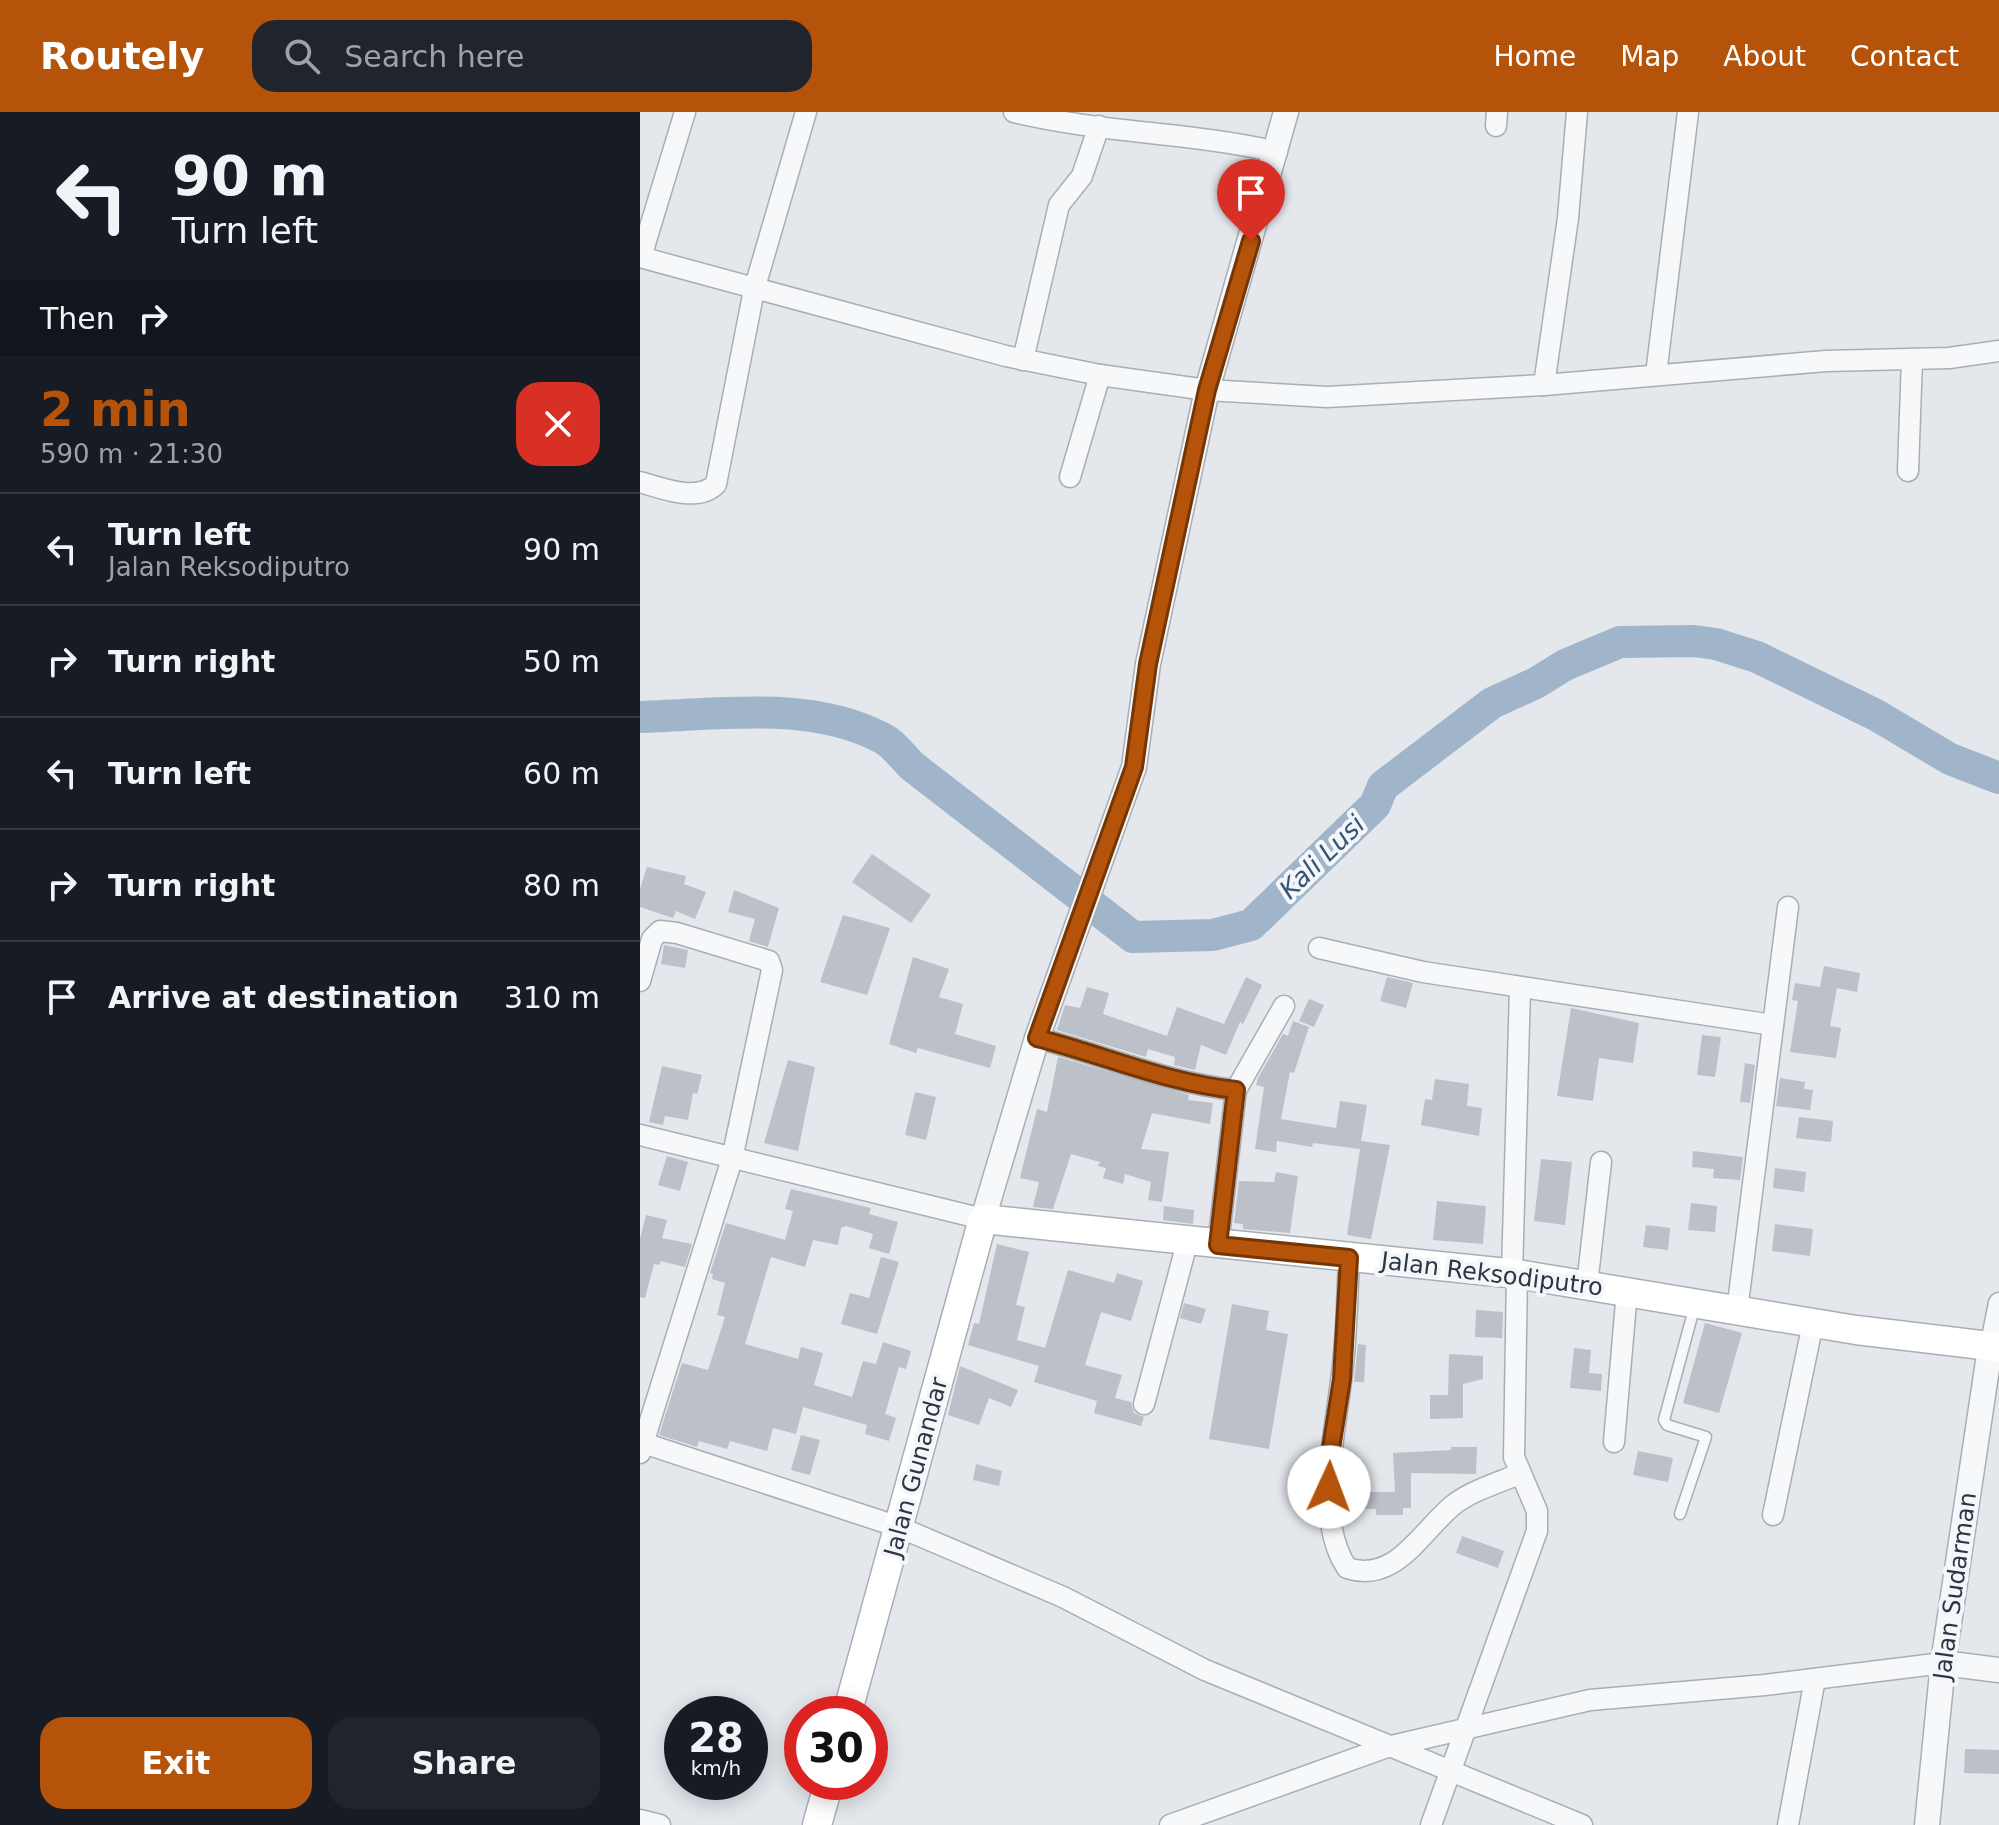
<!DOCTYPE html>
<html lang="en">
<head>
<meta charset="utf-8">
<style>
	body { margin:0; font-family:"DejaVu Sans",sans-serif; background:#20242c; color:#f1f3f6; height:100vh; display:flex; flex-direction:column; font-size:30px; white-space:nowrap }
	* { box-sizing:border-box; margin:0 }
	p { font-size:26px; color:#9ea1a6 }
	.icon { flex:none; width:44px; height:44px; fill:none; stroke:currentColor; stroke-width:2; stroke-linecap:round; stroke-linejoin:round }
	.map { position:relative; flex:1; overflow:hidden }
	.side { display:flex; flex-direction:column; background:#171b24; width:640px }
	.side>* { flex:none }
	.banner { background:#171b24; color:#f1f3f6; overflow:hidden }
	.speed { position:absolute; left:24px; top:1584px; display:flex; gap:16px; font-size:40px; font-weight:700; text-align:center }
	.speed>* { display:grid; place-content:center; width:104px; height:104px; border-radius:50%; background:#171b24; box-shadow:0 4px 20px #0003; line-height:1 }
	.speed small { font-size:20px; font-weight:400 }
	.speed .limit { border:12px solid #d22; background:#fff; color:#111 }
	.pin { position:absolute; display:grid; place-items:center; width:68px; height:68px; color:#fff; margin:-82px -34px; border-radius:50% 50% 50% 0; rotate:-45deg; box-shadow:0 0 8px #0007 }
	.pin .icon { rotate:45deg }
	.me { position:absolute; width:88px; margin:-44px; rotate:2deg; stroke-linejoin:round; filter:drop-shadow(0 0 6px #0008) }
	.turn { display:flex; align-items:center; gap:28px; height:168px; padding:0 40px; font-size:36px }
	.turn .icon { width:104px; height:104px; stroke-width:2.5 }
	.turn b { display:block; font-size:56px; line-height:68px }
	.then { display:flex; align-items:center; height:76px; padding:0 40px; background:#0003; gap:16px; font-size:30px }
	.round { display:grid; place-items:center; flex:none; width:84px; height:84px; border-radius:24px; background:#20242c }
	.overview { display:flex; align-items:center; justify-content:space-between; height:136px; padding:0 40px }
	h1 { font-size:48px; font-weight:800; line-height:60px; color:#b45309 }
	.button { display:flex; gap:16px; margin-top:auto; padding:16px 40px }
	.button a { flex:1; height:92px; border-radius:24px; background:#b45309; color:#fff; font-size:32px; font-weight:800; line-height:92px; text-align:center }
	.button a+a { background:#20242c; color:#f1f3f6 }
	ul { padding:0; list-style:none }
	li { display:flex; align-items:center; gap:24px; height:112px; padding:0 40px; border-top:2px solid #363941 }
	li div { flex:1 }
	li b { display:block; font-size:30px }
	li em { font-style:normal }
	header { display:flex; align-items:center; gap:48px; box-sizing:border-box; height:112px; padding:0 40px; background:#b45309; color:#fff }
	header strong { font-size:38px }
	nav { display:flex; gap:44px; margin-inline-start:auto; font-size:28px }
	.search { width:560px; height:72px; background:#20242c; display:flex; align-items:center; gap:20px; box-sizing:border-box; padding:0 28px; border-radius:24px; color:#9ea1a6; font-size:30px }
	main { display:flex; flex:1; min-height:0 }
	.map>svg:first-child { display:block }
</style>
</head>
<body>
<header>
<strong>Routely</strong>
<div class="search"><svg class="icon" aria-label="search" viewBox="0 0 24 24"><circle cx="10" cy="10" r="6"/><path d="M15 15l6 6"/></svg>Search here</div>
<nav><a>Home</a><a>Map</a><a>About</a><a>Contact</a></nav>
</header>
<main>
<section class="side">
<div class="banner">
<div class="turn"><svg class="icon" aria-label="left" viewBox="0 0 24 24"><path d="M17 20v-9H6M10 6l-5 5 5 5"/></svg><div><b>90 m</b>Turn left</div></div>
<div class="then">Then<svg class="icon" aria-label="right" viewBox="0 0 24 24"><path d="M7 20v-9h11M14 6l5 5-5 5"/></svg></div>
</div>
<div class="overview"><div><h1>2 min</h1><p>590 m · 21:30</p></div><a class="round" style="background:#d93025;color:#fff"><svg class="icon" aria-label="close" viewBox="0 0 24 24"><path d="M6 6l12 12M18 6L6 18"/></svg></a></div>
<ul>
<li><svg class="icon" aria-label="left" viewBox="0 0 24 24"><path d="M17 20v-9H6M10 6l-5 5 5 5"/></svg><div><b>Turn left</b><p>Jalan Reksodiputro</p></div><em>90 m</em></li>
<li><svg class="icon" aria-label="right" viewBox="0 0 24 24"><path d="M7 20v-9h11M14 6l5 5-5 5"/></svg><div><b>Turn right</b></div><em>50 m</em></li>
<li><svg class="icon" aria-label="left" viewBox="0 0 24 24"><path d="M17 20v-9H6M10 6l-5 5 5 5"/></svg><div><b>Turn left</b></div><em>60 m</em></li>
<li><svg class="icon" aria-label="right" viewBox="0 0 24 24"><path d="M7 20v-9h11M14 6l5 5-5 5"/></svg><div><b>Turn right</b></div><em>80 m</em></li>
<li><svg class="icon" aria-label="arrive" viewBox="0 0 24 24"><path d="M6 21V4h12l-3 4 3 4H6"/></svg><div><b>Arrive at destination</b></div><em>310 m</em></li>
</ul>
<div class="button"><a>Exit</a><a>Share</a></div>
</section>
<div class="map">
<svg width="1359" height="1713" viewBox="0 0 1359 1713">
	<rect width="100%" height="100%" fill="#e4e7ec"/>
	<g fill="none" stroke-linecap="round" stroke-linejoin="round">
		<path stroke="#a0b5ca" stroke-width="32" d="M0 605C78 603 168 588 240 625 252 630 262 644 272 654L493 825 573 823 611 813 735 693 743 674 852 591 896 571 925 553 980 530 1054 529 1076 532 1117 545 1236 603 1310 647 1359 666"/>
	</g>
	<g fill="#bbc0c9">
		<path d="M232 742 291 783 271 811 212 770Z"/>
		<path d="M7 755 46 764 44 772 66 780 55 807 36 799 33 806 0 795V777Z"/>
		<path d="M94 778 139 796 128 835 109 829 115 807 88 800Z"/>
		<path d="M203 803 250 816 227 883 180 870Z"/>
		<path d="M24 833 48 838 45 856 21 852Z"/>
		<path d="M273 845 309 857 299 885 323 892 315 922 356 934 350 956 278 936 276 941 249 932Z"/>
		<path d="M1184 854 1220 861 1217 880 1197 876 1190 914 1201 916 1196 946 1150 940 1158 889 1152 888 1155 871 1180 875Z"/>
		<path d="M606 865 622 873 603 912 600 910 586 943 561 933 555 958 534 953 535 945 508 937 506 945 417 918 425 893 440 896 447 875 469 881 463 902 527 924 537 895 584 912Z"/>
		<path d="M747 865 773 871 766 896 740 889Z"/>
		<path d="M669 887 684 893 674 915 659 909Z"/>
		<path d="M931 896 999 911 993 951 959 946 953 989 917 984Z"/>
		<path d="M653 909 669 915 654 961 650 960 641 1007 696 1016 700 989 727 993 721 1029 750 1033 731 1127 707 1123 720 1037 673 1031 672 1035 637 1029 636 1040 615 1037 624 975 616 973 618 966 643 922 648 924Z"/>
		<path d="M1062 923 1081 925 1075 965 1057 963Z"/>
		<path d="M418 945 549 983 548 988 573 991 570 1012 512 1001 501 1037 529 1040 522 1090 508 1088 511 1070 485 1062 483 1072 463 1066 466 1056 458 1054 460 1050 431 1042 413 1097 393 1095 399 1070 380 1066 397 997 407 1000Z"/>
		<path d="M148 948 175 955 158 1039 124 1031Z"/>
		<path d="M1105 951 1115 953 1110 991 1100 990Z"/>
		<path d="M22 954 62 963 57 982 53 981 48 1008 25 1004 23 1013 9 1010Z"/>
		<path d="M1140 966 1165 970 1164 977 1173 978 1170 998 1136 994Z"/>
		<path d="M795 967 829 972 827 994 842 996 839 1024 781 1013 785 987 792 988Z"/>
		<path d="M275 980 296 985 286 1028 265 1023Z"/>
		<path d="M1159 1005 1193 1009 1191 1030 1156 1026Z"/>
		<path d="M1053 1039 1103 1045 1100 1068 1073 1066 1074 1057 1052 1055Z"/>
		<path d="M27 1044 48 1050 40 1079 18 1073Z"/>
		<path d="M901 1047 932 1050 925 1113 894 1109Z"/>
		<path d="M1135 1056 1166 1060 1164 1080 1133 1076Z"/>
		<path d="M636 1060 658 1064 650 1121 603 1117V1112L594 1111 599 1069 634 1070Z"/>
		<path d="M151 1077 231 1096 229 1102 258 1110 249 1142 229 1136 233 1122 206 1114 201 1116 198 1133 173 1128 165 1155 131 1145 105 1232 158 1247 161 1235 183 1241 174 1273 212 1285 223 1249 236 1252 243 1230 271 1239 266 1257 259 1255 245 1302 256 1306 249 1329 225 1322 227 1313 163 1295 156 1322 133 1316 127 1339 90 1329 87 1337 59 1329 57 1335 19 1323 42 1251 68 1258 85 1205 77 1203 85 1171 72 1167 73 1162 70 1161 86 1111 145 1128 153 1099 145 1097Z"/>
		<path d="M797 1089 846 1094 843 1132 793 1128Z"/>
		<path d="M1051 1091 1077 1094 1075 1120 1048 1118Z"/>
		<path d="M524 1094 554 1098 553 1112 523 1108Z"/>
		<path d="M6 1103 27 1108 22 1126 52 1132 45 1155 20 1149V1153L14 1152 5 1186 0 1185V1127Z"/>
		<path d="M1135 1112 1173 1117 1170 1144 1132 1139Z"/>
		<path d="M1006 1113 1030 1116 1028 1138 1003 1135Z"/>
		<path d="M357 1132 389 1140 376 1193 385 1195 377 1228 405 1236 428 1158 474 1171 477 1161 503 1169 491 1209 461 1200 445 1253 482 1263 475 1286 491 1290 494 1301 504 1305 501 1314 454 1301 457 1289 394 1270 399 1254 328 1233 334 1211 339 1212Z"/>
		<path d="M241 1145 259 1150 237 1222 201 1212 210 1181 229 1186Z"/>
		<path d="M544 1191 566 1197 561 1212 540 1206Z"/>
		<path d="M592 1192 629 1199 626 1218 648 1222 629 1337 569 1327Z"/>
		<path d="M836 1198 863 1200 862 1226 835 1225Z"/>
		<path d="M1065 1211 1102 1221 1079 1301 1043 1291Z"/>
		<path d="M718 1232 726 1233 724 1270H714Z"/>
		<path d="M934 1236 951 1238 949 1261 962 1262 961 1279 930 1276Z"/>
		<path d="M809 1242 843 1244V1267L823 1272V1306L790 1307V1283H808Z"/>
		<path d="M320 1254 378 1278 371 1295 349 1286 339 1313 308 1303Z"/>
		<path d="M161 1323 180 1328 170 1363 151 1358Z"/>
		<path d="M811 1335H837L836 1362 771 1361V1396H763V1403H736V1397H704V1362H721V1380H755L753 1341 811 1338Z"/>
		<path d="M998 1339 1033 1346 1028 1370 993 1363Z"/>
		<path d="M336 1352 362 1359 359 1374 333 1368Z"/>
		<path d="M822 1424 864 1439 858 1456 816 1441Z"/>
		<path d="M1325 1637 1359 1638V1662L1324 1661Z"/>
	</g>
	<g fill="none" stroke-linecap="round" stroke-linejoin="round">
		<defs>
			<path id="service" d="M1040 1402 1066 1325 1027 1313 1024 1308 1055 1193"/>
			<g id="minor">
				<path d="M374 0C460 21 550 20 637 40"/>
				<path d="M856 14 857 0"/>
				<path d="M0 145 366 244 460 263 567 278 687 285 904 273 1186 249 1309 246 1359 239"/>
				<path d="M1 145 45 0"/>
				<path d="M383 248 419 93 442 64 459 14"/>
				<path d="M1016 263 1048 0"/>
				<path d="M904 273 928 106 937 0"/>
				<path d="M1268 359 1272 247"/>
				<path d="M430 365 460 263"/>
				<path d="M0 370C21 376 58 391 76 372L114 178 166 0"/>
				<path d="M679 836 783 860 1133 913"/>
				<path d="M0 869 12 827 20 819 37 821 129 849 132 858 92 1047 0 1341"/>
				<path d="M397 926C464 943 527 971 596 978"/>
				<path d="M0 1023 343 1107"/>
				<path d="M578 1133 596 978 644 894"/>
				<path d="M709 1146C707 1186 707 1228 701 1269 695 1322 674 1407 707 1456 755 1472 781 1420 812 1394 830 1379 858 1371 879 1362"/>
				<path d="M872 1162 880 876"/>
				<path d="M947 1173 961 1050"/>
				<path d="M1097 1199 1148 795"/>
				<path d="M1350 1236 1359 1191"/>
				<path d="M504 1292 547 1131"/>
				<path d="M0 1330 259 1415 423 1485 565 1558 942 1713"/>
				<path d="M974 1330 987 1179"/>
				<path d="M1133 1403 1173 1211"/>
				<path d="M0 1708 20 1713"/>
				<path d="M530 1713 747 1635 950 1588 1125 1573 1303 1551"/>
				<path d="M791 1713 897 1419V1399L874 1345 877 1162"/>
				<path d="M1148 1713 1175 1567"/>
			</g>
			<g id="tertiary">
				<path d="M343 1107 397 926 494 655 508 552 567 278 646 0"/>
				<path d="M1303 1551 1359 1558"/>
				<path d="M1287 1713 1303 1551 1350 1236"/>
			</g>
			<g id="secondary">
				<path d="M207 1602 343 1107 877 1162 1216 1218 1359 1235"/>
				<path d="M177 1713 189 1670"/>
			</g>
		</defs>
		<use href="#service" stroke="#a9aeb6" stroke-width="13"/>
		<use href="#minor" stroke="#a9aeb6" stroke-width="23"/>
		<use href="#tertiary" stroke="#a9aeb6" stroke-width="27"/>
		<use href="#secondary" stroke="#a9aeb6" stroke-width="31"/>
		<use href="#service" stroke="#f7f8fa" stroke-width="10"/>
		<use href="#minor" stroke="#f7f8fa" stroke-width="20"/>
		<use href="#tertiary" stroke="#f7f8fa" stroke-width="24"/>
		<use href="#secondary" stroke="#fff" stroke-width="28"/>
	</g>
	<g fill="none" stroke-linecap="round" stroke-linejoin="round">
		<defs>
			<path id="route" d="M611 129 567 278 508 552 494 655 397 926C464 943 527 971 596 978L578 1133 709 1146 702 1267 688 1355 689 1375"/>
		</defs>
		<use href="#route" stroke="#753606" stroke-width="20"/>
		<use href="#route" stroke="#b45309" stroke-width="14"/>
	</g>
	<g text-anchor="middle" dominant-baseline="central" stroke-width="8" stroke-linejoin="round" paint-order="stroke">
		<g font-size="24" fill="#2c3544" stroke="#f4f6f9">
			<text transform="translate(852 1162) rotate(7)">Jalan Reksodiputro</text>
			<text transform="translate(276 1355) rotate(-75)">Jalan Gunandar</text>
			<text transform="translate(1315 1474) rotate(-82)">Jalan Sudarman</text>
		</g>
		<g font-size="26" font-style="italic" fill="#365477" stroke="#f4f6f9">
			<text transform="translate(682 745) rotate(-44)">Kali Lusi</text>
		</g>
	</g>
</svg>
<div class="speed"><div>28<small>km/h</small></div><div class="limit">30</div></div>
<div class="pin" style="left:611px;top:129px;background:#d93025"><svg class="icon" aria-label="arrive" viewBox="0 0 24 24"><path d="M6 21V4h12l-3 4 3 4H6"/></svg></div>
<svg class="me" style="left:689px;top:1375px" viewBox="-20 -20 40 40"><circle r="19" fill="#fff"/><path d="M0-13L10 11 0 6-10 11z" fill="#b45309"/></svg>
</div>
</main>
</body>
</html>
